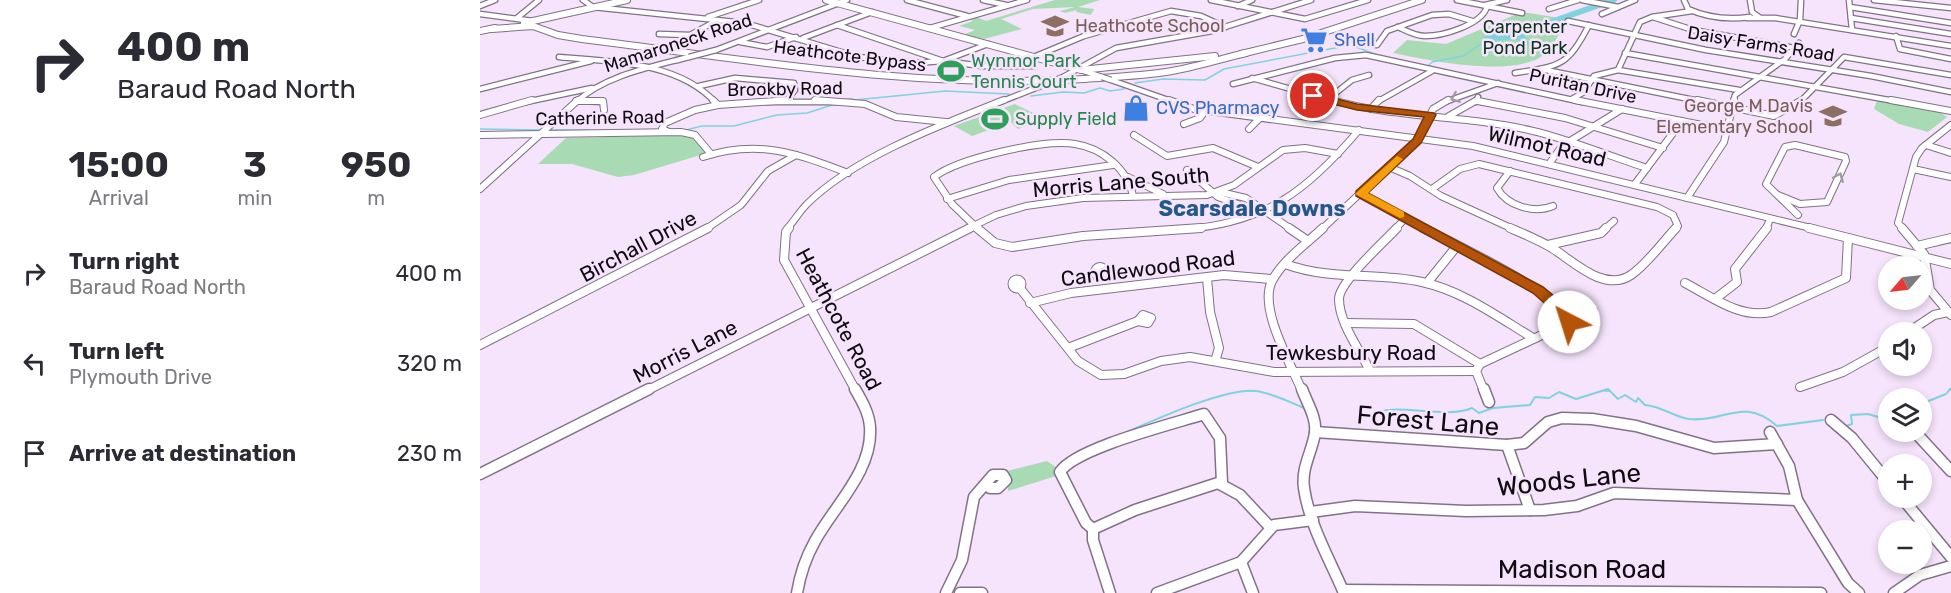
<!DOCTYPE html>
<html lang="en">
<head>
<meta charset="utf-8">
<style>
	body { margin:0; font-family:Rubik,sans-serif; background:#f7f7f7; color:#2b2b33; height:100vh; display:flex; flex-direction:column; font-size:22px; white-space:nowrap }
	* { box-sizing:border-box; margin:0 }
	p { font-size:20px; color:#7c7c81 }
	.icon { flex:none; width:33px; height:33px; fill:none; stroke:currentColor; stroke-width:2; stroke-linecap:round; stroke-linejoin:round }
	.map { position:relative; flex:1; overflow:hidden }
	.details { display:flex; flex-direction:column; background:#fff; width:480px }
	.details>* { flex:none }
	.guide { background:#fff; color:#2b2b33; overflow:hidden }
	.needle { width:39px; rotate:242deg }
	.buttons { position:absolute; left:1398px; top:256px; display:grid; gap:12px }
	.buttons a { display:grid; place-items:center; width:54px; height:54px; border-radius:50%; background:#fff; box-shadow:0 3px 9px #0003; font-size:30px }
	.pin { position:absolute; display:grid; place-items:center; width:51px; height:51px; color:#fff; margin:-26px; border:3px solid #fff; border-radius:50%; box-shadow:0 2px 6px #0007 }
	.me { position:absolute; width:66px; margin:-33px; rotate:320deg; stroke-linejoin:round; filter:drop-shadow(0 0 4px #0008) }
	.turn { display:flex; align-items:center; gap:21px; height:126px; padding:0 18px; font-size:27px }
	.turn .icon { width:78px; height:78px; stroke-width:2.5 }
	.turn b { display:block; font-size:42px; line-height:51px }
	.eta { display:flex; justify-content:space-evenly; align-items:center; height:102px; text-align:center }
	.eta b { font-size:36px; font-weight:700; line-height:42px }
	ul { padding:0; list-style:none }
	li { display:flex; align-items:center; gap:18px; height:90px; padding:0 18px }
	li div { flex:1 }
	li b { display:block; font-size:22px }
	li em { font-style:normal }
	main { display:flex; flex:1; min-height:0 }
	.map>svg:first-child { display:block }
</style>
</head>
<body>
<main>
<section class="details">
<div class="guide">
<div class="turn"><svg class="icon" aria-label="right" viewBox="0 0 24 24"><path d="M7 20v-9h11M14 6l5 5-5 5"/></svg><div><b>400 m</b>Baraud Road North</div></div>
</div>
<div class="eta">
<div><b>15:00</b><p>Arrival</p></div>
<div><b>3</b><p>min</p></div>
<div><b>950</b><p>m</p></div>
</div>
<ul>
<li><svg class="icon" aria-label="right" viewBox="0 0 24 24"><path d="M7 20v-9h11M14 6l5 5-5 5"/></svg><div><b>Turn right</b><p>Baraud Road North</p></div><em>400 m</em></li>
<li><svg class="icon" aria-label="left" viewBox="0 0 24 24"><path d="M17 20v-9H6M10 6l-5 5 5 5"/></svg><div><b>Turn left</b><p>Plymouth Drive</p></div><em>320 m</em></li>
<li><svg class="icon" aria-label="arrive" viewBox="0 0 24 24"><path d="M6 21V4h12l-3 4 3 4H6"/></svg><div><b>Arrive at destination</b></div><em>230 m</em></li>
</ul>
</section>
<div class="map">
<svg width="1471" height="593" viewBox="0 0 1471 593">
	<rect width="100%" height="100%" fill="#f5e4fc"/>
	<g fill="#a8dbb3">
		<path d="M575 0H620L598 7 614 9 611 15 596 12 597 10 585 13 580 11 595 7 553 9 521 19 542 29 504 39 483 35 495 30 479 26 493 21 484 18 494 16 506 21Z"/>
		<path d="M1042 12 1093 20C1077 30 1075 49 1059 58 1025 76 951 61 913 53L927 40 966 44Z"/>
		<path d="M1398 98 1458 111 1467 117 1448 132 1419 124 1394 109Z"/>
		<path d="M535 104 563 118 562 120 538 129 531 122 492 136 474 126Z"/>
		<path d="M210 135 226 150 224 154 154 175 138 177 92 164H58L86 138Z"/>
		<path d="M567 461 577 468 576 476 528 491 527 471Z"/>
	</g>
	<path fill="#80d2de" d="M1057 19 1075 26 1058 28 1044 34 1049 44C1043 48 1033 53 1026 48L1039 43 1040 41C1027 36 1014 45 1003 38L1014 32 1043 27Z"/>
	<g fill="none" stroke-linecap="round" stroke-linejoin="round">
		<g stroke="#80d2de" stroke-width="1.5">
			<path d="M948 66 952 62 983 56 1004 42"/>
			<path d="M655 83 683 79 725 80 744 69 871 45 897 55"/>
			<path d="M551 96 583 92 604 93 620 88 630 91 644 89"/>
			<path d="M375 100 465 91 529 94"/>
			<path d="M0 129 60 130"/>
			<path d="M71 130H108"/>
			<path d="M206 130 222 126H254L297 115 327 113 352 105"/>
			<path d="M766 391H774"/>
			<path d="M1125 391H1130"/>
			<path d="M1469 391 1471 388"/>
		</g>
		<g stroke="#80d2de" stroke-width="2">
			<path d="M1128 389 1138 399 1145 395 1156 402 1158 398 1165 405C1181 406 1194 417 1209 419 1244 423 1263 396 1297 426L1343 420"/>
			<path d="M1434 399H1439"/>
			<path d="M1442 400 1446 402 1466 394 1470 389"/>
			<path d="M891 415C913 401 964 420 992 408L999 413 1013 408 1050 405 1055 397 1069 398 1079 392 1096 399 1128 389"/>
			<path d="M1366 426 1372 424 1371 415 1388 414 1408 420"/>
			<path d="M649 431C677 419 747 387 776 391 792 393 809 402 824 408"/>
		</g>
		<path stroke="#80d2de" stroke-width="3" d="M1073 21 1076 23 1073 25"/>
		<g stroke="#80d2de" stroke-width="6">
			<path d="M1124 3 1134 0"/>
			<path d="M1071 22 1119 5"/>
		</g>
		<defs>
			<g id="minor-far3">
				<path d="M103 0 113 7 265 23 378 57 435 63 463 61 502 66H554"/>
				<path d="M427 0 487 16"/>
				<path d="M503 0 526 5"/>
				<path d="M731 0 825 19 888 0"/>
				<path d="M977 0 1042 13"/>
				<path d="M1102 0 1138 7"/>
				<path d="M1204 0 1208 9C1228 18 1248 20 1270 17"/>
				<path d="M1270 0 1272 12 1279 17"/>
				<path d="M1369 0 1372 30"/>
				<path d="M1394 0 1471 8"/>
				<path d="M1005 5 1027 0"/>
				<path d="M0 6 15 0"/>
				<path d="M758 6 772 0"/>
				<path d="M1370 7 1471 23"/>
				<path d="M1069 9 1098 0"/>
				<path d="M0 14 53 21"/>
				<path d="M1122 14 1155 0"/>
				<path d="M228 17 279 0"/>
				<path d="M1173 17 1213 30 1315 48"/>
				<path d="M37 18 59 0"/>
				<path d="M1267 18H1295L1471 46"/>
				<path d="M1371 18 1471 34"/>
				<path d="M1088 21 1226 50 1391 76 1471 92"/>
				<path d="M357 25 463 61 508 44"/>
				<path d="M918 27C927 31 935 36 945 36 963 36 1001 25 1007 7"/>
				<path d="M450 28 547 0"/>
				<path d="M179 34 210 35 238 20"/>
				<path d="M1314 34 1320 20 1321 0"/>
				<path d="M1416 36 1420 49 1471 59"/>
				<path d="M323 38 392 12"/>
				<path d="M260 42 287 47 316 37"/>
				<path d="M872 42 897 45 907 31 952 15 969 14 992 21"/>
				<path d="M236 50 367 0"/>
				<path d="M1145 53 1420 102"/>
				<path d="M556 56 604 36 691 11 721 16 745 27"/>
				<path d="M79 57C131 62 197 61 235 102"/>
				<path d="M1061 69 1224 102"/>
				<path d="M601 70 622 77"/>
				<path d="M1138 70 1259 90"/>
				<path d="M1035 73C1080 66 1087 67 1109 25"/>
				<path d="M583 77 636 48 732 31 831 0"/>
				<path d="M772 78 857 102"/>
				<path d="M631 80 694 102"/>
				<path d="M753 84 855 58 886 55 1102 102"/>
				<path d="M219 86 255 78 314 83 315 90 306 101"/>
				<path d="M0 89 111 61"/>
				<path d="M1092 99 1104 92 1114 76 1138 70 1160 22 1172 17 1212 11"/>
				<path d="M847 100 872 80 889 75"/>
				<path d="M96 101 123 102"/>
				<path d="M998 101 1002 102"/>
				<path d="M46 102 112 88"/>
				<path d="M96 102C126 75 171 67 209 57"/>
				<path d="M287 102H372"/>
				<path d="M520 102 566 84"/>
				<path d="M897 102 952 71"/>
				<path d="M965 102 1018 83"/>
				<path d="M996 102 998 97"/>
				<path d="M1253 102 1255 95 1305 59 1319 43"/>
				<path d="M1320 102 1364 57 1471 75"/>
			</g>
			<g id="minor-far2">
				<path d="M233 100 238 105 310 100"/>
				<path d="M335 100 385 104 416 117 466 122"/>
				<path d="M689 100 714 109 993 146 1335 229"/>
				<path d="M852 100C917 119 987 115 1053 131 1091 140 1129 156 1167 168"/>
				<path d="M1095 100 1247 130"/>
				<path d="M1217 100 1294 116 1322 100"/>
				<path d="M1411 100 1471 111"/>
				<path d="M96 101H123L124 110"/>
				<path d="M998 101 1085 118 1183 148"/>
				<path d="M891 109 899 100"/>
				<path d="M0 115 52 100"/>
				<path d="M969 116 997 100"/>
				<path d="M704 124 720 118 725 111"/>
				<path d="M769 129 780 118"/>
				<path d="M189 132 182 129 185 123 215 110 238 105"/>
				<path d="M0 135 201 132 215 135 231 154"/>
				<path d="M654 135 687 156 733 148 778 167"/>
				<path d="M1446 145 1471 153"/>
				<path d="M223 157C278 139 316 153 368 173"/>
				<path d="M1069 164 1082 146 1142 109"/>
				<path d="M909 167 930 176 961 196 1033 229"/>
				<path d="M1433 169 1471 177"/>
				<path d="M707 170 738 197 780 212"/>
				<path d="M1030 171 1017 188C1027 206 1054 214 1073 206"/>
				<path d="M648 177 683 194"/>
				<path d="M1155 184 1202 121"/>
				<path d="M0 189 98 100"/>
				<path d="M952 189 980 169 999 164 1177 207 1193 215 1198 226 1195 229"/>
				<path d="M740 192 766 198 811 229"/>
				<path d="M880 194 946 229"/>
				<path d="M1298 195 1320 204 1347 202 1366 161 1365 157 1315 145 1305 147 1286 184 1318 215"/>
				<path d="M1207 198 1244 142 1254 100"/>
				<path d="M467 199 529 180 633 165"/>
				<path d="M226 229 261 205 288 171 316 155"/>
				<path d="M307 229C314 221 320 211 327 204 374 157 463 124 524 100"/>
				<path d="M487 229 516 215 546 206 603 198 727 195 754 185 803 150 825 148 858 154"/>
				<path d="M498 229 472 204 454 177C479 158 564 139 595 144 622 148 648 169 653 196"/>
				<path d="M706 229C786 223 828 190 879 130"/>
				<path d="M842 229 937 140 953 109 968 100"/>
				<path d="M915 229 926 218"/>
				<path d="M1125 229 1134 221"/>
				<path d="M1286 229 1290 219"/>
				<path d="M1423 229 1418 223 1436 157 1442 148 1471 125"/>
			</g>
			<g id="minor-far1">
				<path d="M309 228 306 232 304 260 376 391"/>
				<path d="M497 228 515 243 532 247 603 236 721 228"/>
				<path d="M809 228 828 241"/>
				<path d="M943 228C972 243 1082 294 1089 322"/>
				<path d="M1030 228C1044 234 1059 240 1072 248 1093 261 1124 293 1151 275 1167 264 1182 243 1196 228"/>
				<path d="M1329 228 1471 264"/>
				<path d="M1422 228 1444 254 1450 290 1471 315"/>
				<path d="M1068 245 1121 233 1126 228"/>
				<path d="M1437 246 1471 238"/>
				<path d="M805 264C852 281 895 272 942 282 983 291 1018 317 1053 338"/>
				<circle cx="620" cy="272" r="5"/>
				<path d="M727 278 730 312 739 348 736 358"/>
				<circle cx="537" cy="284" r="4.5"/>
				<path d="M947 283 977 246"/>
				<path d="M1205 283C1232 297 1260 319 1291 312L1366 278 1368 238"/>
				<path d="M539 287 598 361 621 375 644 374 681 361 710 357 794 372 996 371"/>
				<path d="M1235 299 1257 282 1255 269 1287 228"/>
				<path d="M550 303 591 293 744 275 791 279"/>
				<path d="M663 315 671 318 668 323 658 321Z"/>
				<path d="M865 323 934 324 1000 364"/>
				<path d="M1427 333 1454 315 1468 312"/>
				<path d="M0 345 228 228"/>
				<path d="M588 348 658 321"/>
				<path d="M890 371C880 350 859 323 859 299 859 282 904 242 917 228"/>
				<path d="M1320 387 1363 372 1408 347"/>
				<path d="M166 391 490 228"/>
				<path d="M822 391C811 364 778 308 792 281 803 260 826 244 843 228"/>
				<path d="M1004 391 996 371 1000 364 1113 311"/>
			</g>
			<g id="minor">
				<path d="M822 389C827 403 837 418 835 433 832 452 821 468 824 488 829 524 850 560 864 593"/>
				<path d="M1004 389 1009 402"/>
				<path d="M1351 420 1372 438 1408 482"/>
				<path d="M835 432 1027 445 1050 510"/>
				<path d="M1290 432 1309 466 1317 500 1368 583 1379 593"/>
				<path d="M1435 432 1471 471"/>
				<path d="M1027 445 1044 443 1068 422 1082 418 1112 419 1156 426 1234 448 1297 444"/>
				<path d="M0 474 169 389"/>
				<path d="M1422 498 1471 557"/>
				<path d="M831 512 875 506 986 511 1064 510 1097 506 1134 493 1317 500"/>
				<path d="M613 529 606 523 580 472C595 448 693 424 724 414L740 438 742 483"/>
				<path d="M613 529 655 510 738 483 760 495 790 527"/>
				<path d="M613 529V540L630 593"/>
				<path d="M761 562 773 593"/>
				<path d="M863 590 1341 593"/>
				<path d="M317 593C320 575 326 557 335 541 354 506 393 471 390 427 389 413 382 401 375 389"/>
				<path d="M466 593 482 560 494 497 513 475H523L526 480 518 488H510L507 484"/>
				<path d="M480 593H502"/>
				<path d="M677 593 761 562 794 525 833 520"/>
				<path d="M1414 593 1440 575 1471 566"/>
			</g>
			<g id="major">
				<path d="M346 0 601 70 735 56"/>
				<path d="M44 23 147 0"/>
				<path d="M12 29 53 26 78 35 102 39C269 60 436 89 605 79 632 77 659 76 686 72 713 68 740 59 766 53"/>
				<path d="M0 31 15 28"/>
				<path d="M761 54 823 39 942 0"/>
			</g>
		</defs>
		<use href="#minor-far3" stroke="#817287" stroke-width="7"/>
		<use href="#minor-far2" stroke="#817287" stroke-width="8"/>
		<use href="#minor-far1" stroke="#817287" stroke-width="10"/>
		<use href="#minor" stroke="#817287" stroke-width="13"/>
		<use href="#major" stroke="#817287" stroke-width="8"/>
		<use href="#minor-far3" stroke="#fff" stroke-width="4.5"/>
		<use href="#minor-far2" stroke="#fff" stroke-width="6"/>
		<use href="#minor-far1" stroke="#fff" stroke-width="8"/>
		<use href="#minor" stroke="#fff" stroke-width="10"/>
		<use href="#major" stroke="#fff" stroke-width="6"/>
		<defs>
			<g id="minor-bridge">
				<path d="M209 57 236 50"/>
				<path d="M622 77 631 80"/>
				<path d="M566 84 583 77"/>
			</g>
		</defs>
		<use href="#minor-bridge" stroke="#817287" stroke-width="7" stroke-linecap="butt"/>
		<use href="#minor-bridge" stroke="#fff" stroke-width="4.5"/>
	</g>
	<defs><path id="oneway-chevron" d="M-2-3.5L2.5 0L-2 3.5" fill="none" stroke-width="1.6" stroke-linecap="round" stroke-linejoin="round" transform="scale(1.5)"/></defs>
	<g stroke="#9f9da0">
		<use href="#oneway-chevron" transform="translate(975 98) rotate(157)"/>
		<use href="#oneway-chevron" transform="translate(1359 177) rotate(-67)"/>
	</g>
	<path fill="#b45309" stroke="#753606" stroke-width="1.5" d="M833 93 877 104 954 113 956 115 941 143 888 193 1063 287 1092 311 1096 322 1094 325H1084L1080 317 1053 293 876 196V191L933 139 944 117 877 110 829 98V94Z"/>
	<path fill="#f59e0b" d="M917 156 923 159 921 161 888 193 924 212V217L920 218 875 194Z"/>
	<defs>
		<symbol id="school-bare" viewBox="-9 -9 18 18"><path d="M0-5L7-2L0 1L-7-2ZM-4 1L0 2.5L4 1V4Q0 6-4 4Z" fill="#8d6e63" stroke="#f5e4fc" stroke-width="2.5" paint-order="stroke"/></symbol>
		<symbol id="supermarket-bare" viewBox="-9 -9 18 18"><path d="M-6-5.5h2.5l.6 2H6L4.5 2H-2.5L-4.4-4H-6ZM-1.5 3.2a1.3 1.3 0 1 0 .1 0ZM3 3.2a1.3 1.3 0 1 0 .1 0Z" fill="#3f7fe0" stroke="#f5e4fc" stroke-width="2.5" paint-order="stroke"/></symbol>
		<symbol id="stadium-bare" viewBox="-9 -9 18 18"><path d="M0-5a6.5 5 0 1 0 0 10a6.5 5 0 1 0 0-10ZM-3.5-1.8h7v3.6h-7Z" fill="#2e9e5b" stroke="#f5e4fc" stroke-width="2.5" paint-order="stroke"/></symbol>
		<symbol id="shop-bare" viewBox="-9 -9 18 18"><path d="M-5-2.5h2.3a2.7 3.5 0 0 1 5.4 0H5L5.5 6h-11ZM-1.5-2.5h3a1.5 2.3 0 0 0-3 0Z" fill="#3f7fe0" stroke="#f5e4fc" stroke-width="2.5" paint-order="stroke"/></symbol>
	</defs>
	<g fill-rule="evenodd">
		<use href="#school-bare" x="556" y="7" width="38" height="38"/>
		<use href="#supermarket-bare" x="815" y="21" width="38" height="38"/>
		<use href="#stadium-bare" x="452" y="52" width="38" height="38"/>
		<use href="#shop-bare" x="637" y="89" width="38" height="38"/>
		<use href="#school-bare" x="1334" y="97" width="38" height="38"/>
		<use href="#stadium-bare" x="496" y="100" width="38" height="38"/>
	</g>
	<g text-anchor="middle" dominant-baseline="central" stroke-width="5" stroke-linejoin="round" paint-order="stroke">
		<g font-size="18" fill="#785e54" stroke="#f5e4fc" text-anchor="start">
			<text x="595" y="26">Heathcote School</text>
			<text x="1333" y="106" text-anchor="end">George M Davis<tspan x="1333" dy="21">Elementary School</tspan></text>
		</g>
		<g font-size="18" fill="#0b3419" stroke="#f5e4fc">
			<text x="1045" y="27">Carpenter<tspan x="1045" dy="21">Pond Park</tspan></text>
		</g>
		<g font-size="18" fill="#366cbe" stroke="#f5e4fc" text-anchor="start">
			<text x="854" y="40">Shell</text>
			<text x="676" y="108">CVS Pharmacy</text>
		</g>
		<g font-size="18" fill="#100a12" stroke="#f5e4fc">
			<text transform="translate(198 43) rotate(-18)">Mamaroneck Road</text>
			<text transform="translate(1281 44) rotate(9)">Daisy Farms Road</text>
			<text transform="translate(370 56) rotate(7)">Heathcote Bypass</text>
			<text transform="translate(1103 86) rotate(12)">Puritan Drive</text>
			<text transform="translate(305 89) rotate(-1)">Brookby Road</text>
			<text transform="translate(120 118) rotate(-1)">Catherine Road</text>
		</g>
		<g font-size="18" fill="#27864d" stroke="#f5e4fc" text-anchor="start">
			<text x="491" y="61">Wynmor Park<tspan x="491" dy="21">Tennis Court</tspan></text>
			<text x="535" y="119">Supply Field</text>
		</g>
		<g font-size="21" fill="#100a12" stroke="#f5e4fc">
			<text transform="translate(1067 146) rotate(13)">Wilmot Road</text>
			<text transform="translate(641 182) rotate(-5)">Morris Lane South</text>
			<text transform="translate(158 246) rotate(-28)">Birchall Drive</text>
			<text transform="translate(668 268) rotate(-7)">Candlewood Road</text>
			<text transform="translate(359 319) rotate(62)">Heathcote Road</text>
			<text transform="translate(205 351) rotate(-27)">Morris Lane</text>
			<text x="871" y="352">Tewkesbury Road</text>
		</g>
		<g font-size="22" font-weight="bold" fill="#24588a" stroke="#f5e4fc">
			<text x="772" y="208">Scarsdale Downs</text>
		</g>
		<g font-size="26" fill="#100a12" stroke="#f5e4fc">
			<text transform="translate(948 421) rotate(5)">Forest Lane</text>
			<text transform="translate(1089 480) rotate(-6)">Woods Lane</text>
			<text x="1102" y="569">Madison Road</text>
		</g>
	</g>
</svg>
<div class="buttons">
<a><svg class="needle" viewBox="-14 -14 28 28"><path d="M0-13l5 13h-10z" fill="#e53935"/><path d="M0 13l5-13h-10z" fill="#7c7c81"/></svg></a>
<a><svg class="icon" aria-label="sound" viewBox="0 0 24 24"><path d="M4 9h4l5-4v14l-5-4H4zM17 9q2 3 0 6"/></svg></a>
<a><svg class="icon" aria-label="layers" viewBox="0 0 24 24"><path d="M12 4l9 5-9 5-9-5zM3 14l9 5 9-5"/></svg></a>
<a>+</a>
<a>−</a>
</div>
<div class="pin" style="left:833px;top:96px;background:#d93025"><svg class="icon" aria-label="arrive" viewBox="0 0 24 24"><path d="M6 21V4h12l-3 4 3 4H6"/></svg></div>
<svg class="me" style="left:1089px;top:322px" viewBox="-20 -20 40 40"><circle r="19" fill="#fff"/><path d="M0-13L10 11 0 6-10 11z" fill="#b45309"/></svg>
</div>
</main>
</body>
</html>
